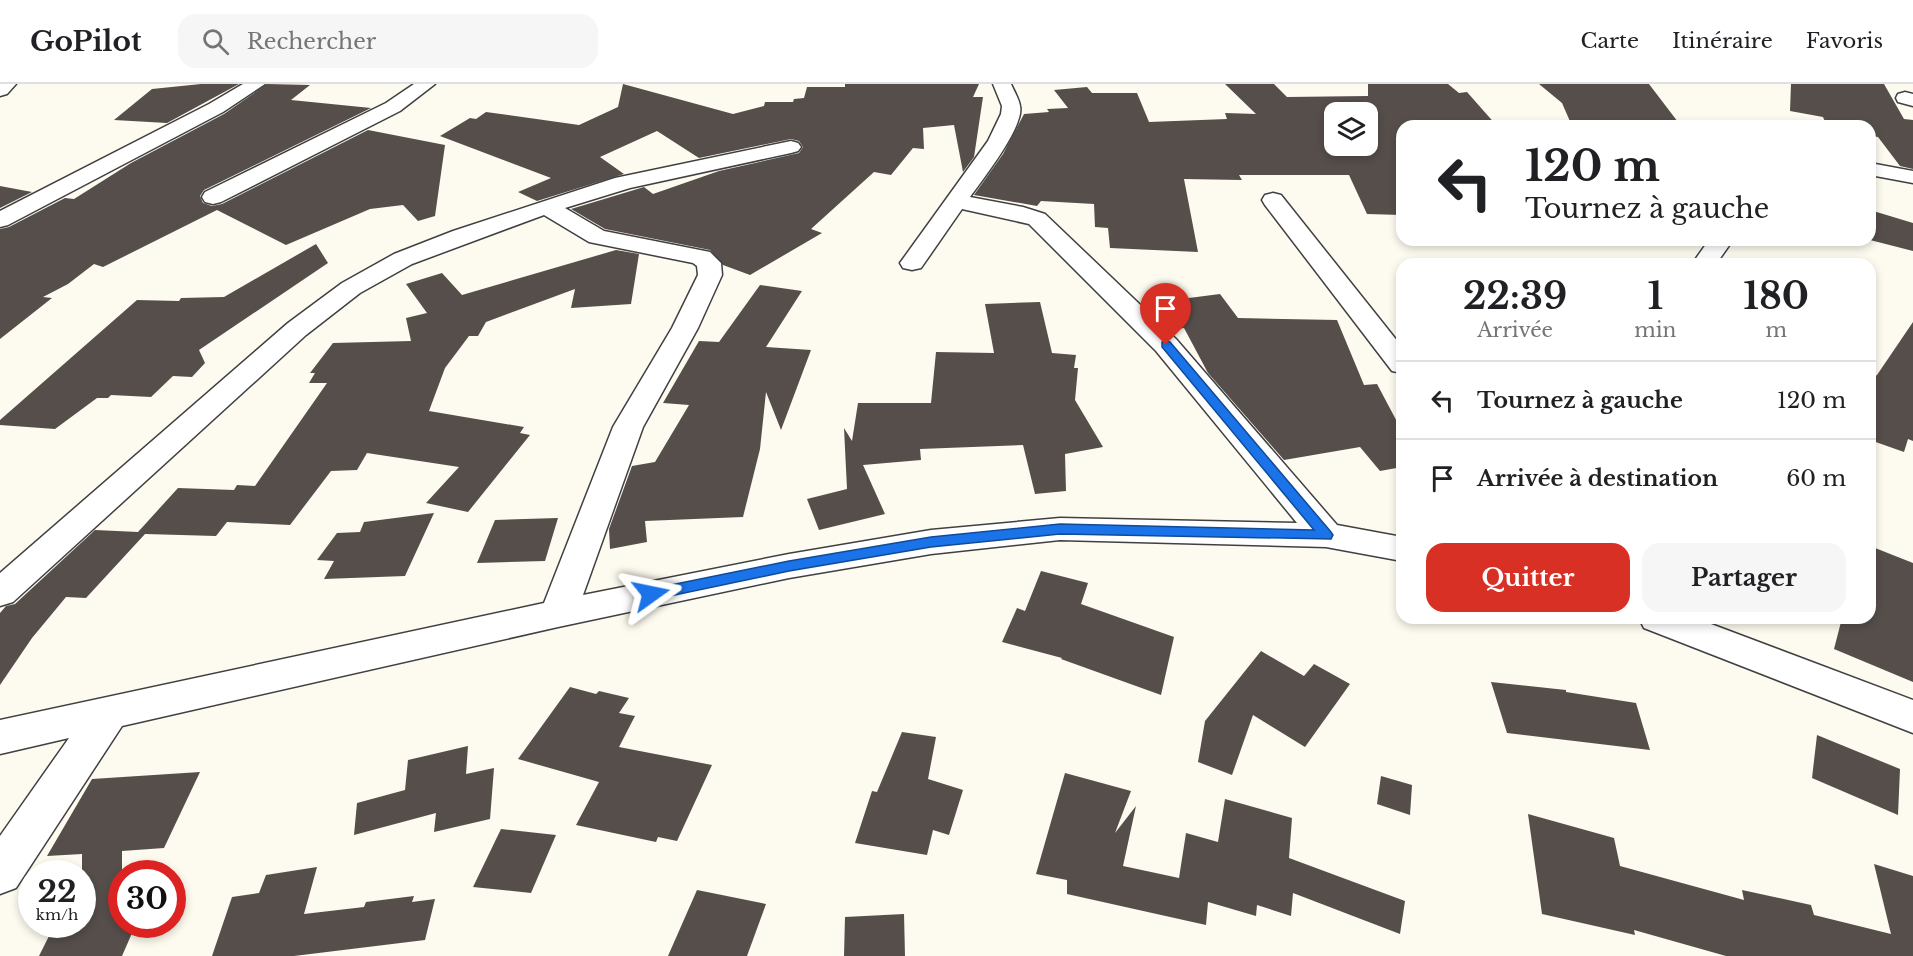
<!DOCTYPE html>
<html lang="fr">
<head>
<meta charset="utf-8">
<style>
	body { margin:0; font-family:"Libre Baskerville",serif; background:#f6f6f6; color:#202124; height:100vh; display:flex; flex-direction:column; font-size:22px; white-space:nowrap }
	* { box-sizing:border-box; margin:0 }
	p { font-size:20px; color:#757577 }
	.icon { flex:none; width:33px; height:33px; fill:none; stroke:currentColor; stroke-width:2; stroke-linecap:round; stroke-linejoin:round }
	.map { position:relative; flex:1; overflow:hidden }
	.drawer { position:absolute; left:1396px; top:174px; width:480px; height:366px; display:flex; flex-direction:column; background:#fff; border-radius:18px; box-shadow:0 3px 9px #0003 }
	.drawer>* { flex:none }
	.banner { position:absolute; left:1396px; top:36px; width:480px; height:126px; border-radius:18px; box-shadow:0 3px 9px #0003; background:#fff; color:#202124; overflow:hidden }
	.tools { position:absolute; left:1324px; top:18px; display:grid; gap:12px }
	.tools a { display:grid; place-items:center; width:54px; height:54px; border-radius:12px; background:#fff; box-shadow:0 3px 9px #0003; font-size:30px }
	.speed { position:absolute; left:18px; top:776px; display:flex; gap:12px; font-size:30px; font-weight:700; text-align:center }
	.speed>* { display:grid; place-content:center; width:78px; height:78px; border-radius:50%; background:#fff; box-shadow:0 3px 9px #0003; line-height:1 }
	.speed small { font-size:15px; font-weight:400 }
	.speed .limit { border:9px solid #d22; background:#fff; color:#111 }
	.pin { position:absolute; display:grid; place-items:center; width:51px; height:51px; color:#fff; margin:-62px -26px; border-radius:50% 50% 50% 0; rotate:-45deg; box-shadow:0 0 6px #0007 }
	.pin .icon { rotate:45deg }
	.me { position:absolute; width:66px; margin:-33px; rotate:78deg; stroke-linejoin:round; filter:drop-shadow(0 0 4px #0008) }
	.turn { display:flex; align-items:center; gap:21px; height:126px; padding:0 30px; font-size:27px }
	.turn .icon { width:78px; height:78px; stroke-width:2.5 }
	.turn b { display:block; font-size:42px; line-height:51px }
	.eta { display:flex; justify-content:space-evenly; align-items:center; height:102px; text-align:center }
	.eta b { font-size:36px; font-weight:700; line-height:42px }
	.primary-button { display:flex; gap:12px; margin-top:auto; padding:12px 30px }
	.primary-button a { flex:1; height:69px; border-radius:18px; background:#d93025; color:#fff; font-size:24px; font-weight:700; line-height:69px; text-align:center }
	.primary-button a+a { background:#f6f6f6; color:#202124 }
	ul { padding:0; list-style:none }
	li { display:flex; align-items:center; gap:18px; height:78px; padding:0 30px; border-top:2px solid #e0e0e0 }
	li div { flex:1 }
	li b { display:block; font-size:22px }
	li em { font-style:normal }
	header { display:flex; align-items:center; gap:36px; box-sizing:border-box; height:84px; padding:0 30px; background:#fff; border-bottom:2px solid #e0e0e0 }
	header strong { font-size:28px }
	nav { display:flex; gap:33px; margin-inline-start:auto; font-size:21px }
	.search { width:420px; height:54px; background:#f6f6f6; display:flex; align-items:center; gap:15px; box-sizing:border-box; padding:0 21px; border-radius:18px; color:#757577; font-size:22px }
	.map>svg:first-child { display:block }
</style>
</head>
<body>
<header>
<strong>GoPilot</strong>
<div class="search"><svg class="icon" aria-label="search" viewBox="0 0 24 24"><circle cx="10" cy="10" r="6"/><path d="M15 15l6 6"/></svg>Rechercher</div>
<nav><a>Carte</a><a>Itinéraire</a><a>Favoris</a></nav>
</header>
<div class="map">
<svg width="1913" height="872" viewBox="0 0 1913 872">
	<rect width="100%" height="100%" fill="#fdfaef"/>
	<g fill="#554e4b" fill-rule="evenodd">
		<path d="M201 0H239L167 39 114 36 152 5Z"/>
		<path d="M267 0 310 1 291 16 371 24 204 106 200 112 203 119 212 122 222 120 368 46 445 61 435 132 418 137 403 121 370 125 286 161 217 126 103 183 94 180 68 200 43 213 52 214 0 255V145L9 143 65 114 74 115 131 79 224 30Z"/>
		<path d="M623 0 733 30 764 22 765 18H793L794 15 804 14 807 3H845V0H979L973 13H983L974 73 963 88 954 41 923 44 924 65 913 64 891 91 874 88 811 145 822 149 750 191 723 181 710 166 605 145 571 125 644 103 653 110 719 87 799 69 803 63 799 57 791 55 699 74 657 47 600 73 624 90 537 117 518 108 551 94 440 52 470 34 476 35 486 28 579 41 618 23Z"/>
		<path d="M1225 0H1274L1287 13 1368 12V0H1448L1459 9 1467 8 1497 42H1402V131L1367 130 1349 91H1239L1242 96 1184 95 1198 168 1110 164 1108 144 1095 143 1094 120 1041 117 1037 122 974 111 1003 70 1024 30 1049 28 1047 25 1068 24 1054 6 1087 3 1092 9H1137L1149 38 1227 35 1225 29 1256 30ZM1335 28H1368V62H1335Z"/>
		<path d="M1539 0H1649L1681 42H1572L1562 19Z"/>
		<path d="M1791 0H1884L1904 35 1913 36V85L1900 82 1878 53 1870 52V42H1827L1823 33 1790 27Z"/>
		<path d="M0 102 32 108 0 124Z"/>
		<path d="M1870 126 1913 139V167L1870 156Z"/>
		<path d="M316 160 328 179 199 266 205 279 192 293 173 292 151 313 111 311 108 314H97L55 345 0 341V336L137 216 179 217 181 214 224 213Z"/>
		<path d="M616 166 639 170 631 220 571 224 575 205 486 238 478 252H469L445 284 429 327 524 343 520 349 530 351 468 428 426 419 459 383 367 369 357 386 331 387 290 441 227 438 216 452 145 450 86 514 66 513 32 554 0 601V529L6 522 15 520 95 446 138 448 178 404 234 406 237 401 255 402 327 299H309L315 289H310L333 259 411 257 406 234 427 229 406 200 442 189 462 211Z"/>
		<path d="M760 201 802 207 766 263 811 266 781 346 766 308 760 365 743 433 645 437 647 458 610 465 609 445 632 382 655 378 689 321 663 319 699 257 719 258Z"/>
		<path d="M1220 210 1238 234 1337 236 1364 301 1377 300 1402 347V383L1380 387 1360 363 1284 376 1208 289 1184 244 1170 246 1150 219Z"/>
		<path d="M1040 218 1052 269 1076 271 1074 284H1078L1075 316 1103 363 1065 370 1066 407 1035 410 1023 361 920 365 921 376 863 381 885 430 819 446 807 415 847 405 844 344 852 357 858 319H931L936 268 994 269 985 220Z"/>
		<path d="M1913 238V357L1908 355 1904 368 1870 356V296L1877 291Z"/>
		<path d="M434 429 405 492 324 495 334 477 317 476 337 449 360 448 364 438Z"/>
		<path d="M558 434 545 477 477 479 495 436Z"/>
		<path d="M1870 462 1913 479V598L1834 565 1842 534H1870Z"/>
		<path d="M1041 487 1088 499 1081 520 1174 553 1161 611 1061 575 1062 574 1002 558 1017 524 1025 527Z"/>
		<path d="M1261 567 1304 592 1314 580 1350 600 1305 663 1253 631 1232 691 1198 678 1205 637Z"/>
		<path d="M1491 598 1566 606V608L1636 619 1650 666 1507 649Z"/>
		<path d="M570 603 596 610 599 607 629 614 619 629 635 632 619 663 712 681 677 757 658 753 656 758 576 741 599 698 518 675Z"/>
		<path d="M902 648 936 653 928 695 963 706 949 751 933 746 927 771 855 759 872 707 877 708Z"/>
		<path d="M1817 651 1900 685 1898 731 1812 694Z"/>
		<path d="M468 662 466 690 494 684 490 735 434 748 436 729 354 751 357 719 405 706 408 676Z"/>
		<path d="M200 688 164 764 122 767V840H136L122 872H39L55 840H82V770L47 772 92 695Z"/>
		<path d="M1065 689 1131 707 1115 749 1136 722 1123 782 1179 794 1186 749 1218 758 1225 715 1292 734 1289 774 1405 817 1400 850 1293 809 1291 832 1257 821 1256 832 1208 818 1206 841 1067 810V796L1036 790Z"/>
		<path d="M1381 692 1412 701 1410 731 1377 720Z"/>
		<path d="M1528 730 1614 754 1620 782 1744 816 1742 806 1811 821 1814 831 1891 850 1874 780 1913 792V872H1726L1634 846 1635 851 1542 830Z"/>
		<path d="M501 745 556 751 531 809 473 803Z"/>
		<path d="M317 783 304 830 364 823 366 818 414 812 412 818 435 815 425 856 294 872H212L232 813 259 809 266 791Z"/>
		<path d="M697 806 766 820 747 872H668Z"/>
		<path d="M904 830 905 872H844L845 833Z"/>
	</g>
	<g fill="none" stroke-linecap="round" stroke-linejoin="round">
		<defs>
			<g id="street">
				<path d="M0 0H16L7 10 0 12Z"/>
				<path d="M243 0H265L223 28 8 141 0 143V127L209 20Z"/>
				<path d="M414 0H435L400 27 221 118 213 120 205 118 202 113 205 108 386 19Z"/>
				<path d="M993 0H1011C1014 7 1019 15 1020 22 1025 42 982 96 970 113L1023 123 1045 130 1176 255 1337 441 1402 453V477L1326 463 1060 456 931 470 789 494 558 543 122 642 16 804 0 810V752L69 654 0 670V636L544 519 613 343 672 244 698 191 697 182 693 179 589 158 544 131 412 180 360 209 306 251 13 518 0 522V489L288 239 342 199 394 170 453 147 615 94 791 57 798 59 801 63 798 67 791 69 630 104 565 124 604 147 710 168 721 179 722 191 698 244 643 343 583 511 789 470 931 446 1060 434 1297 439 1156 267 1029 140 962 125 921 184 912 186 903 184 900 179 988 57 1001 30 1002 22Z"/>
				<path d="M1905 8 1913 10V22L1898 18 1896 14 1898 10Z"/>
				<path d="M1870 79 1913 87V99L1870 91Z"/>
				<path d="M1273 109 1281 111 1402 263V289L1392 287 1265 121 1262 116 1265 111Z"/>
				<path d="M1709 156H1733L1716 180H1692Z"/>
				<path d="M1639 534H1695L1913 616V649L1644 544Z"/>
			</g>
		</defs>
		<use href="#street" stroke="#404040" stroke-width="3"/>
		<use href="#street" fill="#fff" fill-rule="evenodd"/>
	</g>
	<path fill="#1a73e8" stroke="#114b97" stroke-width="1.5" d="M1166 257 1170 258 1331 448 1333 451 1331 455 1060 450 931 463 789 487 651 516 646 514 643 510 646 506 651 505 789 477 931 453 1060 440 1314 446 1162 263V258Z"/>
</svg>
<div class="tools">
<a><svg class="icon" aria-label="layers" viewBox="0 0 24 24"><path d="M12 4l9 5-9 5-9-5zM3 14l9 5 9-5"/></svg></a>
</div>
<div class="speed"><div>22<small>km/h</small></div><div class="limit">30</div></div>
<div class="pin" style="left:1166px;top:261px;background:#d93025"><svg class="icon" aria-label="arrive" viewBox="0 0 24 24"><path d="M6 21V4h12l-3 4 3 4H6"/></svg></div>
<svg class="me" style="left:651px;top:510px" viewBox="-20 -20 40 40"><path d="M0-17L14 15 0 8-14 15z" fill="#1a73e8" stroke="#fff" stroke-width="4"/></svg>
<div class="banner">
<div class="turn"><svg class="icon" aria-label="left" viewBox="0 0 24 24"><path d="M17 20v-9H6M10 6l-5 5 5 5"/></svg><div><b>120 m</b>Tournez à gauche</div></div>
</div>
<section class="drawer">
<div class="eta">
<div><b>22:39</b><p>Arrivée</p></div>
<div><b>1</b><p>min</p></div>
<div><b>180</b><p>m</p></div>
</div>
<ul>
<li><svg class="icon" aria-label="left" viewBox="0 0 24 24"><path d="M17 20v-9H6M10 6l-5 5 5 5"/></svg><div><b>Tournez à gauche</b></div><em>120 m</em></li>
<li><svg class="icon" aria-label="arrive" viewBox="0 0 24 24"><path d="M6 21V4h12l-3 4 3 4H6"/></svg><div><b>Arrivée à destination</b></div><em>60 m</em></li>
</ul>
<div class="primary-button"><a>Quitter</a><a>Partager</a></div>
</section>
</div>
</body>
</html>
